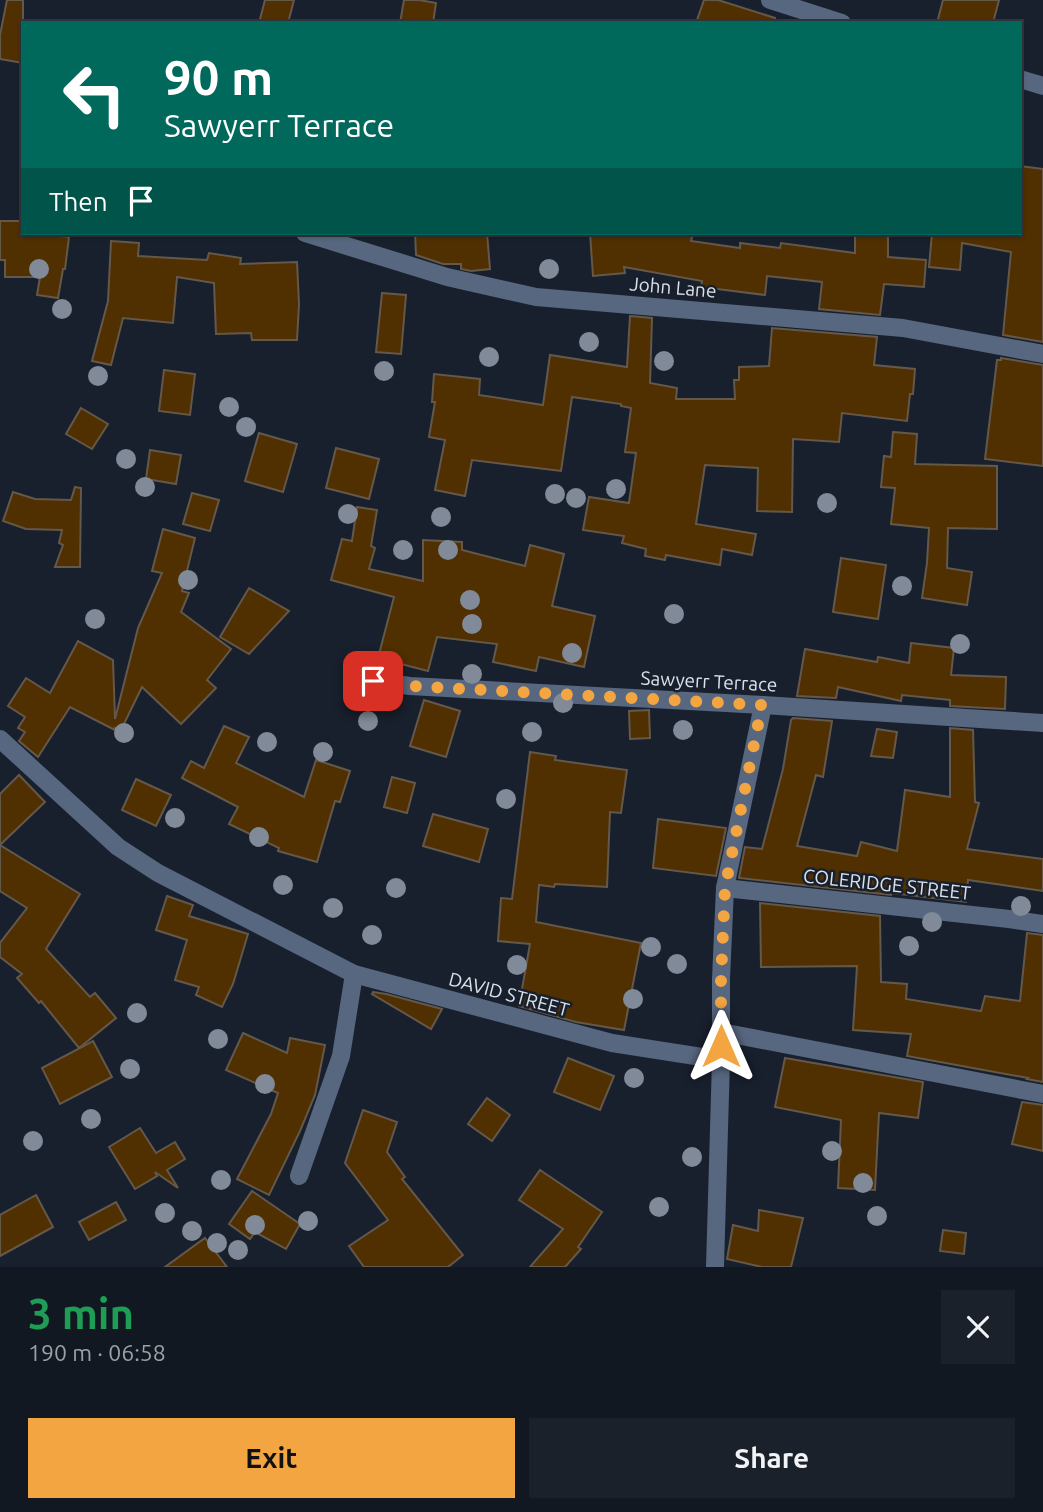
<!DOCTYPE html>
<html lang="en">
<head>
<meta charset="utf-8">
<style>
	body { margin:0; font-family:Ubuntu,sans-serif; background:#1b212a; color:#f1f3f6; height:100vh; display:flex; flex-direction:column; font-size:26px; white-space:nowrap }
	* { box-sizing:border-box; margin:0 }
	p { font-size:23px; color:#9ca0a5 }
	.icon { flex:none; width:38px; height:38px; fill:none; stroke:currentColor; stroke-width:2; stroke-linecap:round; stroke-linejoin:round }
	.map { position:relative; height:1267px; overflow:hidden }
	.sheet { display:flex; flex-direction:column; background:#121822; flex:1 }
	.sheet>* { flex:none }
	.guide { position:absolute; left:21px; top:21px; width:1001px; height:214px; border-radius:0px; box-shadow:0 2px 5px #0004,0 0 0 2px #313740; background:#00695c; color:#fff; overflow:hidden }
	.pin { position:absolute; display:grid; place-items:center; width:60px; height:60px; color:#fff; margin:-30px; border-radius:14px; box-shadow:0 4px 10px #0006 }
	.me { position:absolute; width:77px; margin:-38px; rotate:0deg; stroke-linejoin:round; filter:drop-shadow(0 0 5px #0008) }
	.turn { display:flex; align-items:center; gap:24px; height:147px; padding:0 28px; font-size:32px }
	.turn .icon { width:91px; height:91px; stroke-width:2.5 }
	.turn b { display:block; font-size:49px; line-height:60px }
	.then { display:flex; align-items:center; height:66px; padding:0 28px; background:#0003; gap:14px; font-size:26px }
	.round { display:grid; place-items:center; flex:none; width:74px; height:74px; border-radius:0px; background:#1b212a }
	.head { display:flex; align-items:center; justify-content:space-between; height:119px; padding:0 28px }
	h1 { font-size:42px; font-weight:700; line-height:52px; color:#1e9e55 }
	.cta { display:flex; gap:14px; margin-top:auto; padding:14px 28px }
	.cta a { flex:1; height:80px; border-radius:0px; background:#f2a541; color:#111; font-size:28px; font-weight:700; line-height:80px; text-align:center }
	.cta a+a { background:#1b212a; color:#f1f3f6 }
	.map>svg:first-child { display:block }
</style>
</head>
<body>
<div class="map">
<svg width="1043" height="1267" viewBox="0 0 1043 1267">
	<rect width="100%" height="100%" fill="#18202d"/>
	<g fill="#502f00" stroke="#64584a" stroke-width="2">
		<path d="M7 0H23V63L0 59V35Z"/>
		<path d="M265 0H294L288 23H259Z"/>
		<path d="M404 0H419L436 3 433 23H400Z"/>
		<path d="M704 0H718L775 18 774 23H696Z"/>
		<path d="M943 0H999L993 23H937Z"/>
		<path d="M1020 166 1043 169V342L1003 335 1011 252 962 243 960 270 929 267 932 233H1020Z"/>
		<path d="M0 221H23V233H37L69 237 65 269H63L58 298 37 295 40 277H5V260H0Z"/>
		<path d="M415 233H487L490 269 471 271 461 269V264H443L416 255Z"/>
		<path d="M590 233H693L691 241 740 248V243L780 248 781 243 855 253V233H888V257L926 260 924 287 884 284 880 315 819 309 822 282 767 276 765 295 701 287 702 281 624 267 625 273 593 276Z"/>
		<path d="M111 241 139 243 138 256 207 260 209 253 241 258 240 264 297 262 299 304 297 340H252L251 333 216 334 214 283 177 277 173 323 123 318 111 365 92 361 108 301Z"/>
		<path d="M382 293 406 295 401 354 376 352Z"/>
		<path d="M630 316 652 318 650 383 677 388 676 399H735L734 380H739V367L769 366 772 328 877 337 874 365 915 369 913 394H910L907 421 842 413 839 442 793 439 792 512 757 511 758 468 705 465 696 524 756 534 752 555 722 549 720 565 666 555 665 560 645 556 646 549 622 543 624 536 583 530 589 497 629 503 636 453 625 452 631 408 621 406V404L572 397 561 471 472 460 465 496 435 490 445 440 429 437 435 402H432L434 374 480 379 479 395 543 405 550 355 627 367Z"/>
		<path d="M1001 358 1043 365V466L985 459 997 360H1001Z"/>
		<path d="M164 370 195 374 190 415 159 411Z"/>
		<path d="M81 408 108 424 92 449 66 434Z"/>
		<path d="M893 432 917 434 915 464 997 466V529L948 528 947 568 972 572 967 605 922 598 927 563 929 528 891 524 895 488 881 487 884 456 891 457Z"/>
		<path d="M259 433 297 444 283 492 245 481Z"/>
		<path d="M336 448 379 459 369 499 326 488Z"/>
		<path d="M150 450 181 455 176 484 146 479Z"/>
		<path d="M75 487 81 488 80 567H55L63 545 59 543 62 530 26 529 3 521 13 492 35 499 71 500Z"/>
		<path d="M192 493 219 500 210 531 183 524Z"/>
		<path d="M357 507 377 510 371 546 375 548 369 569 423 581V540L462 542V550L525 566 530 545 564 554 552 606 595 616 584 667 539 657 536 671 493 662 497 644 437 637 428 671 378 658 394 597 331 580 342 539 352 541Z"/>
		<path d="M163 529 195 538 182 591 189 593 181 612 231 649 207 680 216 688 181 724 142 687 121 730 115 728V730L70 707 38 757 19 741 25 732 18 728 25 717 8 706 26 678 50 693 78 641 113 660 115 719 138 628 162 573 152 571Z"/>
		<path d="M841 558 886 565 878 619 833 612Z"/>
		<path d="M249 588 289 611 249 654 220 637Z"/>
		<path d="M911 643 954 648 951 675 1006 677 1005 709 950 706V700L902 695 901 701 838 687 836 698 797 696 805 649 877 662 878 657 909 663Z"/>
		<path d="M424 700 460 711 446 757 410 746Z"/>
		<path d="M649 710 650 738 630 739 629 711Z"/>
		<path d="M793 718 832 721 823 777 816 775 797 846 857 856 861 842 897 851 905 790 950 797V728L973 730 975 802 979 803 967 849 1043 859V891L968 880 966 902 891 893V895L739 878 745 847 762 849 783 769 791 720Z"/>
		<path d="M224 726 249 737 236 763 304 797 316 760 350 771 340 802 335 801 317 862 278 851 279 848 229 824 238 807 182 778 191 761 204 768Z"/>
		<path d="M877 729 897 732 893 758 871 756Z"/>
		<path d="M530 752 556 756 555 760 627 770 621 813 610 812 607 887 555 884 554 887 539 885 536 922 641 943 624 1030 576 1022 519 1006 530 944 498 941 501 898 512 899Z"/>
		<path d="M19 775 45 802 0 845 80 894 46 949 90 997 95 993 116 1018 79 1048 41 1001 39 1003 17 978 22 974 0 957V943L27 908 0 891V794Z"/>
		<path d="M392 777 415 783 407 813 384 807Z"/>
		<path d="M136 779 171 795 156 826 122 810Z"/>
		<path d="M433 814 488 829 479 862 423 846Z"/>
		<path d="M658 819 726 828 716 876 653 868Z"/>
		<path d="M167 896 193 905 189 916 248 934 233 984 222 1007 196 995 199 987 175 980 187 940 156 930Z"/>
		<path d="M760 903 880 916 881 982 907 984 906 999 981 1011 985 996 1020 1001 1027 933 1043 935V1082L1027 1079 1028 1078 907 1056 911 1034 853 1030 857 966 761 967Z"/>
		<path d="M373 992 386 994 442 1009 431 1029 372 994Z"/>
		<path d="M243 1033 287 1053 290 1038 325 1045 315 1095 300 1131 269 1195 237 1179 271 1114 278 1093 226 1070Z"/>
		<path d="M93 1041 112 1077 60 1104 42 1068Z"/>
		<path d="M568 1058 614 1076 600 1110 554 1092Z"/>
		<path d="M785 1058 923 1082 918 1118 879 1113 875 1190 838 1188 841 1120 775 1107Z"/>
		<path d="M487 1098 510 1115 492 1141 468 1124Z"/>
		<path d="M1022 1102 1043 1105V1151L1012 1144Z"/>
		<path d="M363 1110 397 1122 387 1152 405 1177 402 1179 463 1255 448 1267H364L349 1246 388 1220 345 1163Z"/>
		<path d="M140 1128 156 1153 175 1142 185 1159 167 1170 178 1188 155 1172 157 1176 135 1189 109 1147Z"/>
		<path d="M540 1170 602 1212 578 1247 581 1249 565 1267H530L563 1229 519 1200Z"/>
		<path d="M252 1191 300 1224 286 1249 255 1232 250 1239 229 1224Z"/>
		<path d="M36 1195 53 1227 0 1256V1215Z"/>
		<path d="M116 1202 126 1220 89 1240 79 1222Z"/>
		<path d="M759 1210 803 1218 791 1267H762L727 1259 733 1225 758 1231Z"/>
		<path d="M943 1230 966 1233 964 1254 940 1251Z"/>
		<path d="M205 1238 227 1267H165Z"/>
	</g>
	<g fill="none" stroke-linecap="round" stroke-linejoin="round">
		<g stroke="#57677f" stroke-width="18">
			<path d="M770 0 842 23"/>
			<path d="M1020 79 1043 86"/>
			<path d="M305 233 447 277 536 297 903 328 1043 354"/>
			<path d="M373 681 410 686 763 705 1043 723"/>
			<path d="M0 739 118 847 158 873 354 974 612 1043 721 1060V979L725 888 763 705"/>
			<path d="M725 888 1009 919 1043 924"/>
			<path d="M721 1032 1043 1094"/>
			<path d="M299 1176 341 1056 354 974"/>
			<path d="M715 1267 721 1060"/>
		</g>
	</g>
	<g fill="#808a98">
		<circle cx="39" cy="269" r="10"/>
		<circle cx="549" cy="269" r="10"/>
		<circle cx="62" cy="309" r="10"/>
		<circle cx="589" cy="342" r="10"/>
		<circle cx="489" cy="357" r="10"/>
		<circle cx="664" cy="361" r="10"/>
		<circle cx="384" cy="371" r="10"/>
		<circle cx="98" cy="376" r="10"/>
		<circle cx="229" cy="407" r="10"/>
		<circle cx="246" cy="427" r="10"/>
		<circle cx="126" cy="459" r="10"/>
		<circle cx="145" cy="487" r="10"/>
		<circle cx="616" cy="489" r="10"/>
		<circle cx="555" cy="494" r="10"/>
		<circle cx="576" cy="498" r="10"/>
		<circle cx="827" cy="503" r="10"/>
		<circle cx="348" cy="514" r="10"/>
		<circle cx="441" cy="517" r="10"/>
		<circle cx="403" cy="550" r="10"/>
		<circle cx="448" cy="550" r="10"/>
		<circle cx="188" cy="580" r="10"/>
		<circle cx="902" cy="586" r="10"/>
		<circle cx="470" cy="600" r="10"/>
		<circle cx="674" cy="614" r="10"/>
		<circle cx="95" cy="619" r="10"/>
		<circle cx="472" cy="624" r="10"/>
		<circle cx="960" cy="644" r="10"/>
		<circle cx="572" cy="653" r="10"/>
		<circle cx="472" cy="674" r="10"/>
		<circle cx="563" cy="703" r="10"/>
		<circle cx="368" cy="721" r="10"/>
		<circle cx="683" cy="730" r="10"/>
		<circle cx="532" cy="732" r="10"/>
		<circle cx="124" cy="733" r="10"/>
		<circle cx="267" cy="742" r="10"/>
		<circle cx="323" cy="752" r="10"/>
		<circle cx="506" cy="799" r="10"/>
		<circle cx="175" cy="818" r="10"/>
		<circle cx="259" cy="837" r="10"/>
		<circle cx="283" cy="885" r="10"/>
		<circle cx="396" cy="888" r="10"/>
		<circle cx="1021" cy="906" r="10"/>
		<circle cx="333" cy="908" r="10"/>
		<circle cx="932" cy="922" r="10"/>
		<circle cx="372" cy="935" r="10"/>
		<circle cx="909" cy="946" r="10"/>
		<circle cx="651" cy="947" r="10"/>
		<circle cx="677" cy="964" r="10"/>
		<circle cx="517" cy="965" r="10"/>
		<circle cx="633" cy="999" r="10"/>
		<circle cx="137" cy="1013" r="10"/>
		<circle cx="218" cy="1039" r="10"/>
		<circle cx="130" cy="1069" r="10"/>
		<circle cx="634" cy="1078" r="10"/>
		<circle cx="265" cy="1084" r="10"/>
		<circle cx="91" cy="1119" r="10"/>
		<circle cx="33" cy="1141" r="10"/>
		<circle cx="832" cy="1151" r="10"/>
		<circle cx="692" cy="1157" r="10"/>
		<circle cx="221" cy="1180" r="10"/>
		<circle cx="863" cy="1183" r="10"/>
		<circle cx="659" cy="1207" r="10"/>
		<circle cx="165" cy="1213" r="10"/>
		<circle cx="877" cy="1216" r="10"/>
		<circle cx="308" cy="1221" r="10"/>
		<circle cx="255" cy="1225" r="10"/>
		<circle cx="192" cy="1231" r="10"/>
		<circle cx="217" cy="1243" r="10"/>
		<circle cx="238" cy="1250" r="10"/>
	</g>
	<g fill="none" stroke-linecap="round" stroke-linejoin="round">
		<path stroke="#f2a541" stroke-width="12" stroke-dasharray="0 21.6" d="M373 681 410 686 762 705 725 888 721 979V1046"/>
	</g>
	<g text-anchor="middle" dominant-baseline="central" stroke-width="5" stroke-linejoin="round" paint-order="stroke">
		<g font-size="19" fill="#dbe1ea" stroke="#18202d">
			<text transform="translate(673 287) rotate(5)">John Lane</text>
			<text transform="translate(709 681) rotate(3)">Sawyerr Terrace</text>
			<text transform="translate(887 884) rotate(6)">COLERIDGE STREET</text>
			<text transform="translate(509 994) rotate(15)">DAVID STREET</text>
		</g>
	</g>
</svg>
<div class="pin" style="left:373px;top:681px;background:#d93025"><svg class="icon" aria-label="arrive" viewBox="0 0 24 24"><path d="M6 21V4h12l-3 4 3 4H6"/></svg></div>
<svg class="me" style="left:721px;top:1046px" viewBox="-20 -20 40 40"><path d="M0-17L14 15 0 8-14 15z" fill="#f2a541" stroke="#fff" stroke-width="4"/></svg>
<div class="guide">
<div class="turn"><svg class="icon" aria-label="left" viewBox="0 0 24 24"><path d="M17 20v-9H6M10 6l-5 5 5 5"/></svg><div><b>90 m</b>Sawyerr Terrace</div></div>
<div class="then">Then<svg class="icon" aria-label="arrive" viewBox="0 0 24 24"><path d="M6 21V4h12l-3 4 3 4H6"/></svg></div>
</div>
</div>
<section class="sheet">
<div class="head"><div><h1>3 min</h1><p>190 m · 06:58</p></div><a class="round"><svg class="icon" aria-label="close" viewBox="0 0 24 24"><path d="M6 6l12 12M18 6L6 18"/></svg></a></div>
<div class="cta"><a>Exit</a><a>Share</a></div>
</section>
</body>
</html>
